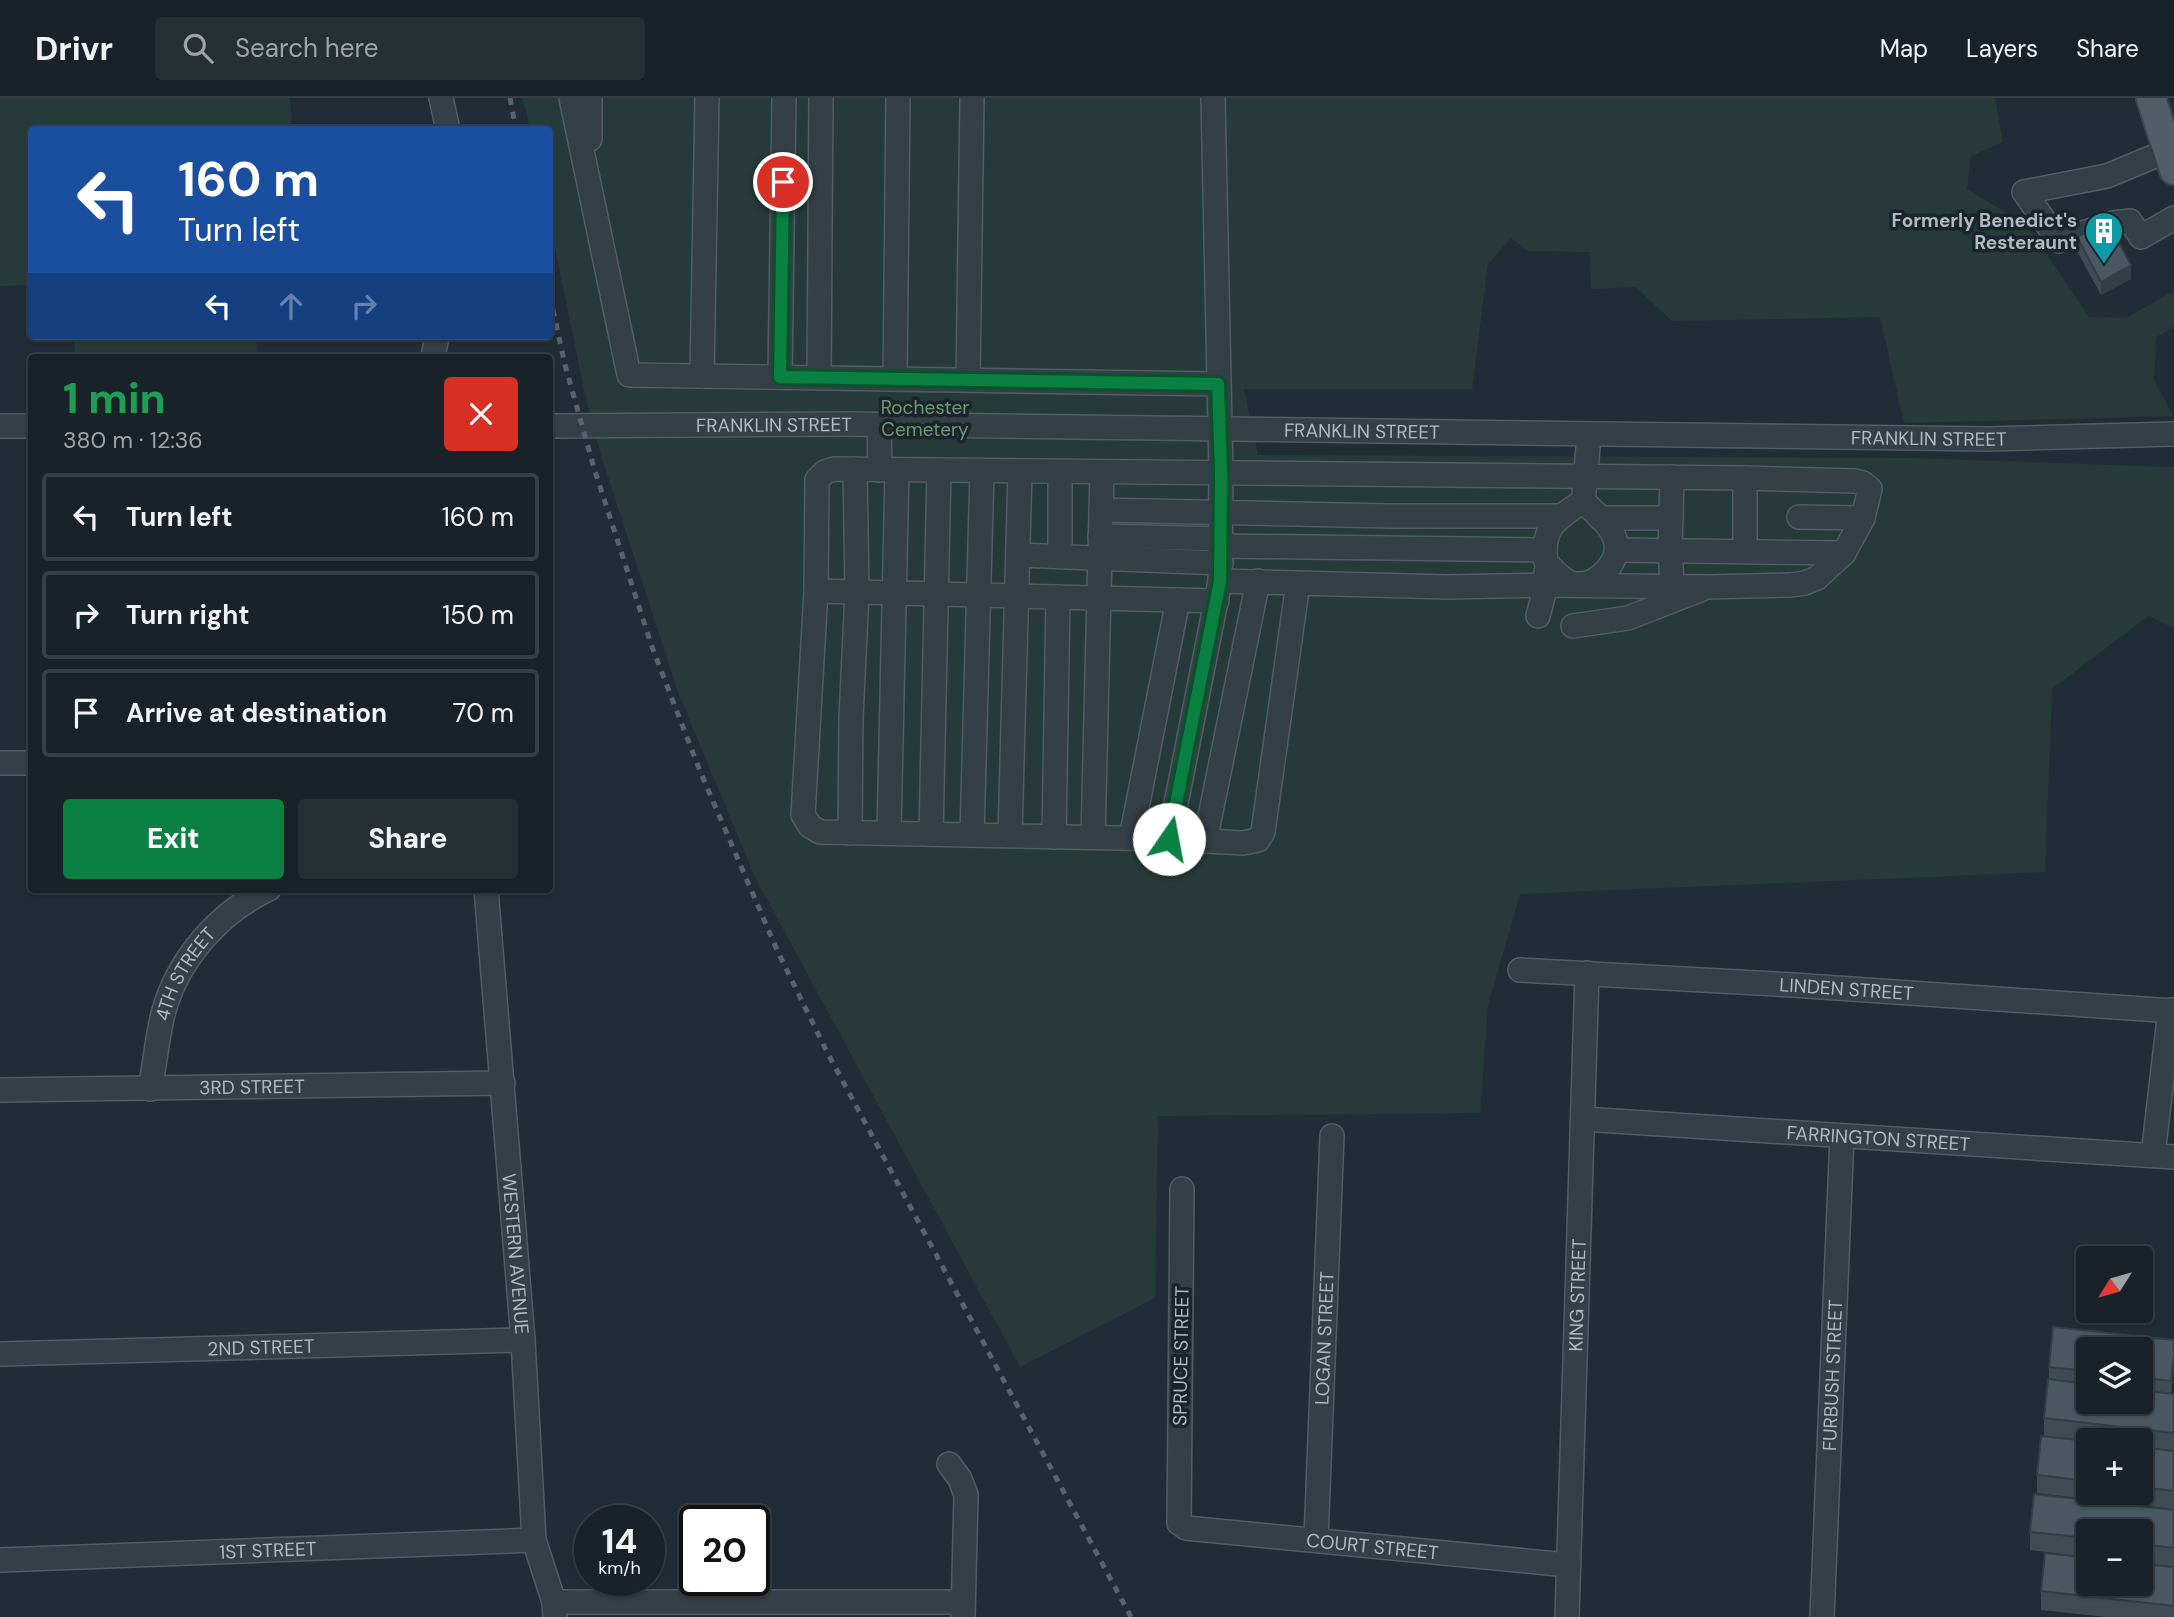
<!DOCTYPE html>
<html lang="en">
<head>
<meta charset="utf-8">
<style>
	body { margin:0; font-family:"DM Sans",sans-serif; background:#262f34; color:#f1f3f6; height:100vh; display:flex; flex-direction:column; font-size:26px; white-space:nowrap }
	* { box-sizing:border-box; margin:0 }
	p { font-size:23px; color:#9fa4a8 }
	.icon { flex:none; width:38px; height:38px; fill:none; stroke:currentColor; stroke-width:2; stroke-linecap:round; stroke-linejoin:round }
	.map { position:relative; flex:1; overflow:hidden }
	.details { position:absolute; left:28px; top:256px; width:525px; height:539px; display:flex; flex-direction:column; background:#192228; border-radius:7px; box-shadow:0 2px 5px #0004,0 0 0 2px #373f45 }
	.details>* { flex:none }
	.top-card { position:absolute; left:28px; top:28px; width:525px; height:214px; border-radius:7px; box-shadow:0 2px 5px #0004,0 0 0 2px #373f45; background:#1a4fa0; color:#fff; overflow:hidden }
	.needle { width:46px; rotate:233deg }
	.tools { position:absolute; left:2076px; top:1148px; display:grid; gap:14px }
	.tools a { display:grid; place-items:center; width:77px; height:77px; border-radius:7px; background:#192228; box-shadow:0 2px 5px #0004,0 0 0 2px #373f45; font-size:35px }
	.speed { position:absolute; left:574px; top:1407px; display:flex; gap:14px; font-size:35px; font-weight:700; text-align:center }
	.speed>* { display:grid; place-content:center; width:91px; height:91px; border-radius:50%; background:#192228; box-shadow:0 2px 5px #0004,0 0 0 2px #373f45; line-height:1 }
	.speed small { font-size:18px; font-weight:400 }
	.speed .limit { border:4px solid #111; border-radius:10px; background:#fff; color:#111 }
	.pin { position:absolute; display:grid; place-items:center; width:60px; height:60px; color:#fff; margin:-30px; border:4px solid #fff; border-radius:50%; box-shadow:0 2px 7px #0007 }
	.me { position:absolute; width:77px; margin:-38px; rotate:12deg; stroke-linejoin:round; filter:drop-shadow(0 0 5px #0008) }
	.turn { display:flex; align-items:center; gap:24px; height:147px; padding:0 35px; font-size:32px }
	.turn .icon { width:91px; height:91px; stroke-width:2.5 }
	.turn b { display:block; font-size:49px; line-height:60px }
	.lanes { display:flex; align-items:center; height:66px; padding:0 35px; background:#0003; justify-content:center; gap:35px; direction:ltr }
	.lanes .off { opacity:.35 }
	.round { display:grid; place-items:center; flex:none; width:74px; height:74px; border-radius:7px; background:#262f34 }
	.summary { display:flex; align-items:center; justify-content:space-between; height:119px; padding:0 35px }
	h1 { font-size:42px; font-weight:800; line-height:52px; color:#1e9e55 }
	.cta { display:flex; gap:14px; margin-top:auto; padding:14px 35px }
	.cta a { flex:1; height:80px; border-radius:7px; background:#0b8043; color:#fff; font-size:28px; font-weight:800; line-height:80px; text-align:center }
	.cta a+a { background:#262f34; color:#f1f3f6 }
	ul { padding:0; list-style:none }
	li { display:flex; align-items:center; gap:21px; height:88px; margin:0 14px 10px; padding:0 21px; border:4px solid #373f45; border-radius:7px }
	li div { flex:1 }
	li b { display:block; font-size:26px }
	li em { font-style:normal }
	header { display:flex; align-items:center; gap:42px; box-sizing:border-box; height:98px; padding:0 35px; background:#192228; border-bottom:2px solid #373f45 }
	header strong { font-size:33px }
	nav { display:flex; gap:38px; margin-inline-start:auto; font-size:24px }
	.search { width:490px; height:63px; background:#262f34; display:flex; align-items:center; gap:18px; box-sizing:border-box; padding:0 24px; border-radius:7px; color:#9fa4a8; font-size:26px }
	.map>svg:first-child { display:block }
</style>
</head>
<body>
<header>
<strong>Drivr</strong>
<div class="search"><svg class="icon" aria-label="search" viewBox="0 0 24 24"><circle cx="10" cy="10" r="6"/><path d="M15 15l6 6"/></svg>Search here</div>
<nav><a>Map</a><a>Layers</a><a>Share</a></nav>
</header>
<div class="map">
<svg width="2174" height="1519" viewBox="0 0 2174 1519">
	<rect width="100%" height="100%" fill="#212d36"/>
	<g fill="#263b39">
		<path d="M0 0H290L292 31 32 32 31 187 0 188Z"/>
		<path d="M523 0H1995L2003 44 1971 58 1967 91 2027 127 2089 219 2126 220 2174 193V229L2156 239 2154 282 2173 318 1904 325 1880 219 1672 223 1636 189 1591 191 1590 154 1528 153 1511 140 1488 166 1472 291H1244L1258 357 1907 360 2174 369V530L2148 518 2052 591 2045 774 1520 796 1488 907 1480 1015 1158 1018 1155 1200 1020 1269 755 779 678 594 601 357 586 301 550 126V32L530 31Z"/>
		<path d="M74 238H257L256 259H75Z"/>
	</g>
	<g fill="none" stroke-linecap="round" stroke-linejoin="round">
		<defs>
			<g id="minor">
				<path d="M441 0 448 32"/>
				<path d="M571 0 629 277 1218 286"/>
				<path d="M590 41V0"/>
				<path d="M2167 53 2107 78 2024 94 2059 143 2113 125 2130 123 2141 139 2174 120"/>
				<path d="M433 259 437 238"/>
				<path d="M702 278 707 0"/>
				<path d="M780 279 784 0"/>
				<path d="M819 280 821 0"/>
				<path d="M895 281 898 0"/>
				<path d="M968 281 972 0"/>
				<path d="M879 327 880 372"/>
				<path d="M0 328H32"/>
				<path id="s1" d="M550 328 848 326 1988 341 2174 336"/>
				<path d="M1672 379 1670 452 1673 502"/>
				<path d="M1584 394 1589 338"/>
				<path d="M1583 403C1594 414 1610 426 1615 441 1622 462 1599 487 1577 486 1564 486 1554 473 1546 464 1541 429 1557 421 1583 403Z"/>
				<path d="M1101 412 1389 418H1561"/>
				<path d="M1799 419 1863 420"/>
				<path d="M1600 420H1671"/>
				<path d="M1100 438 1222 441"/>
				<path d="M1221 448 1544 452"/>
				<path d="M1617 452 1844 455"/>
				<path d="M1745 453V380"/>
				<path d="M1018 457 1221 465"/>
				<path d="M1060 458V374"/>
				<path d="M1220 483 1447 489 1546 487 1707 489 1791 487 1805 485 1817 480 1844 455 1863 420 1870 391 1863 385 1855 383 1745 380 834 371 825 374 817 382 816 493 803 717 810 728 820 734 1169 741 1243 745 1258 742 1263 734 1298 485"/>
				<path d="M816 493 1217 503"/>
				<path d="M1538 518 1546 487V474"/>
				<path d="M1573 528 1628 520 1700 492"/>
				<path d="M0 665H32"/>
				<path d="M850 735 851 620 857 494 855 371"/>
				<path d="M889 735 897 372"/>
				<path d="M931 736 939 372"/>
				<path d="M972 737 982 373"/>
				<path d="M1010 737 1020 373"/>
				<path d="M1054 739 1058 499"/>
				<path d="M1093 739 1102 374"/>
				<path d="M1131 740 1178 502"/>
				<path d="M1169 741 1220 483 1221 375 1213 0"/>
				<path d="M1205 743 1258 483"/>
				<path id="s2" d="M486 791 523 1242 534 1442 554 1504 555 1519"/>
				<path id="s3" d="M1520 872 1793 887 2174 913"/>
				<path id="s4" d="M150 991C155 966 157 940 163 916 177 862 219 814 269 791"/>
				<path id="s5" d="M0 992 503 985"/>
				<path id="s6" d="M1583 1021 2174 1059"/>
				<path d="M2153 1057 2170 912"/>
				<path id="s7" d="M1182 1091 1179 1425 1186 1430 1568 1467"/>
				<path id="s8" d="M0 1256 523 1242"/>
				<path d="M949 1366 960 1381 966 1397 963 1519"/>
				<path id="s9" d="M1316 1441 1332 1038"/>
				<path id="s10" d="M0 1462 534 1442"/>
				<path d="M554 1504H963"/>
				<path id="s11" d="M1567 1519 1587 875"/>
				<path id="s12" d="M1822 1519 1842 1038"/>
			</g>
			<path id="major" d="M2151 0 2174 72"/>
		</defs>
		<use href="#minor" stroke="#525d64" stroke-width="26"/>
		<use href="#major" stroke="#3e4850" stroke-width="32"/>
		<use href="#minor" stroke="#343f47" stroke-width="23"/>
		<use href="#major" stroke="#525e67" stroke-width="28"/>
		<g stroke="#56646e" stroke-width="5" stroke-dasharray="7 7" stroke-linecap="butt">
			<path d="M510 0 516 32"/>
			<path d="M550 198 565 267 594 370 652 549 700 673 777 852 826 952 1131 1519"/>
		</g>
	</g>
	<g fill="#3f4c54" fill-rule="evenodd">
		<path d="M2077 139 2131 181 2101 197 2077 153Z"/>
		<path d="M2053 1229 2174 1242V1270L2171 1295 2174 1296V1353L2140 1349 2174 1353V1411L2037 1395V1377L2041 1338H2044V1320L2049 1281V1269ZM2088 1251H2140V1304H2088ZM2088 1342H2140V1395H2088Z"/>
		<path d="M2174 1412V1469L2140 1465V1433H2088V1459L2030 1452V1434Z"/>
		<path d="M2174 1469V1519H2106L2041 1512V1493Z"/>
	</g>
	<g fill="#333e45">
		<path d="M2131 167V181L2101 197V184Z"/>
		<path d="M2174 1256V1270L2171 1296V1283Z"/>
	</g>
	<g fill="#495862" stroke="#333e45" stroke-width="2">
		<path d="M2107 123 2131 167 2101 184 2077 139Z"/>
		<path d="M2053 1229 2174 1242V1256L2171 1283 2140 1279V1251H2088V1273L2049 1269Z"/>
		<path d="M2048 1281 2088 1286V1304H2140V1292L2174 1296V1335L2044 1320Z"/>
		<path d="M2041 1338 2088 1343V1383L2037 1377Z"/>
		<path d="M2140 1349 2174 1353V1393L2140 1389Z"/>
		<path d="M2034 1396 2174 1412V1450L2140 1446V1433H2088V1440L2030 1434Z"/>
		<path d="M2045 1455 2088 1460V1486H2140V1466L2174 1469V1508L2041 1493Z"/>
	</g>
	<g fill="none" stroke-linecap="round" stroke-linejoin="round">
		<defs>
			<path id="route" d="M783 84 780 279 1218 286 1221 375 1220 483 1169 741"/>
		</defs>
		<use href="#route" stroke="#07532c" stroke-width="18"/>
		<use href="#route" stroke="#0b8043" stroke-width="12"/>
	</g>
	<defs>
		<symbol id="building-pin" viewBox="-11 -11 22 30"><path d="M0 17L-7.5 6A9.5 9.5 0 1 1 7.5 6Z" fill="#0f9aa8" stroke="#1a242b"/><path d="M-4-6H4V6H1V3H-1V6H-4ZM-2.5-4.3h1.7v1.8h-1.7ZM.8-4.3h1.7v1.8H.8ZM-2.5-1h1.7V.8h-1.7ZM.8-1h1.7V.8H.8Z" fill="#fff"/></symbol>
	</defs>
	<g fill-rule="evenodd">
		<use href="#building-pin" x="2082" y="111" width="44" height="60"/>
	</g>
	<g text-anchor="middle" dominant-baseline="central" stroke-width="7" stroke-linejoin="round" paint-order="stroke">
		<g font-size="19" font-weight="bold" fill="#afbac3" stroke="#1a242b" text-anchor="end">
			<text x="2077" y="122">Formerly Benedict's<tspan x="2077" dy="22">Resteraunt</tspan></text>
		</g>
		<g font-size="19" fill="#709872" stroke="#1a242b">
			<text x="925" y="309">Rochester<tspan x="925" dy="22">Cemetery</tspan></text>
		</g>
		<g font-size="19" fill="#afbac3" stroke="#1a242b">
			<text stroke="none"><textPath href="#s1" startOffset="224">FRANKLIN STREET</textPath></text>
			<text stroke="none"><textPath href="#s1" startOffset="812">FRANKLIN STREET</textPath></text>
			<text stroke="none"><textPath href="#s1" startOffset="1379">FRANKLIN STREET</textPath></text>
			<text stroke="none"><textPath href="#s4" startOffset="122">4TH STREET</textPath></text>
			<text stroke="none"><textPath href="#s3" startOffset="327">LINDEN STREET</textPath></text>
			<text stroke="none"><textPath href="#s5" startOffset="252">3RD STREET</textPath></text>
			<text stroke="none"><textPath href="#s6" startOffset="296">FARRINGTON STREET</textPath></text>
			<text stroke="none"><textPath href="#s2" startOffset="366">WESTERN AVENUE</textPath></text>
			<text stroke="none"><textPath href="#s11" startOffset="322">KING STREET</textPath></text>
			<text stroke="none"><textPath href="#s9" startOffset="201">LOGAN STREET</textPath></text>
			<text stroke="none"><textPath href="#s8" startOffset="261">2ND STREET</textPath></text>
			<text transform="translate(1181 1258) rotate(-89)">SPRUCE STREET</text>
			<text stroke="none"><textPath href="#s12" startOffset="242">FURBUSH STREET</textPath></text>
			<text stroke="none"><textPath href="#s7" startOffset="530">COURT STREET</textPath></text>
			<text stroke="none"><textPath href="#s10" startOffset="268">1ST STREET</textPath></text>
		</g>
	</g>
</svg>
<div class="tools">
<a><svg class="needle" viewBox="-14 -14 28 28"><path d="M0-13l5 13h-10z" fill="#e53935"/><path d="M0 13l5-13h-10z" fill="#9fa4a8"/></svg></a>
<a><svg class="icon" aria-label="layers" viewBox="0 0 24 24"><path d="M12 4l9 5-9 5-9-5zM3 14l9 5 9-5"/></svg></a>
<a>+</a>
<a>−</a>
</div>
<div class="speed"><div>14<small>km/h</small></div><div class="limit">20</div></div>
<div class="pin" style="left:783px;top:84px;background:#d93025"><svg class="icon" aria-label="arrive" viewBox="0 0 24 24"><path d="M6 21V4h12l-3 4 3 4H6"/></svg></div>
<svg class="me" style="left:1169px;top:741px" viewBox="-20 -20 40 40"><circle r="19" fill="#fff"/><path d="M0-13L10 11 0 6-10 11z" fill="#0b8043"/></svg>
<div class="top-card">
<div class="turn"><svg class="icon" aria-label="left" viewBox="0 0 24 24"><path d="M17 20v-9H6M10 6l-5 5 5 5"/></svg><div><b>160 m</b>Turn left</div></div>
<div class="lanes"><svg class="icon" aria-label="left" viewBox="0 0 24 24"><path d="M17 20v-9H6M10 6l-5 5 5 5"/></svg><svg class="icon off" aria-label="ahead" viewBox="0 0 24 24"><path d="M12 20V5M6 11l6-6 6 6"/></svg><svg class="icon off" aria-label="right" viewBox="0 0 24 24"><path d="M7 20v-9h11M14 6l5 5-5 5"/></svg></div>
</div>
<section class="details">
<div class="summary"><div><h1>1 min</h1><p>380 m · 12:36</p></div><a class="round" style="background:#d93025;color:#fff"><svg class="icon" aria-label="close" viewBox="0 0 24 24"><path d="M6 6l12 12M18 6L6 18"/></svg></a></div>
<ul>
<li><svg class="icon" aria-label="left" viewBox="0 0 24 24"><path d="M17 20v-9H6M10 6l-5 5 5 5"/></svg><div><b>Turn left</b></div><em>160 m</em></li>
<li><svg class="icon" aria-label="right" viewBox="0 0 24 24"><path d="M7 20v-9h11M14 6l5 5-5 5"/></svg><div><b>Turn right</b></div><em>150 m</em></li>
<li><svg class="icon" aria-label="arrive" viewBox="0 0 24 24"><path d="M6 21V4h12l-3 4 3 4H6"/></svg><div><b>Arrive at destination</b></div><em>70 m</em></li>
</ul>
<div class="cta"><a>Exit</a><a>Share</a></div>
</section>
</div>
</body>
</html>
